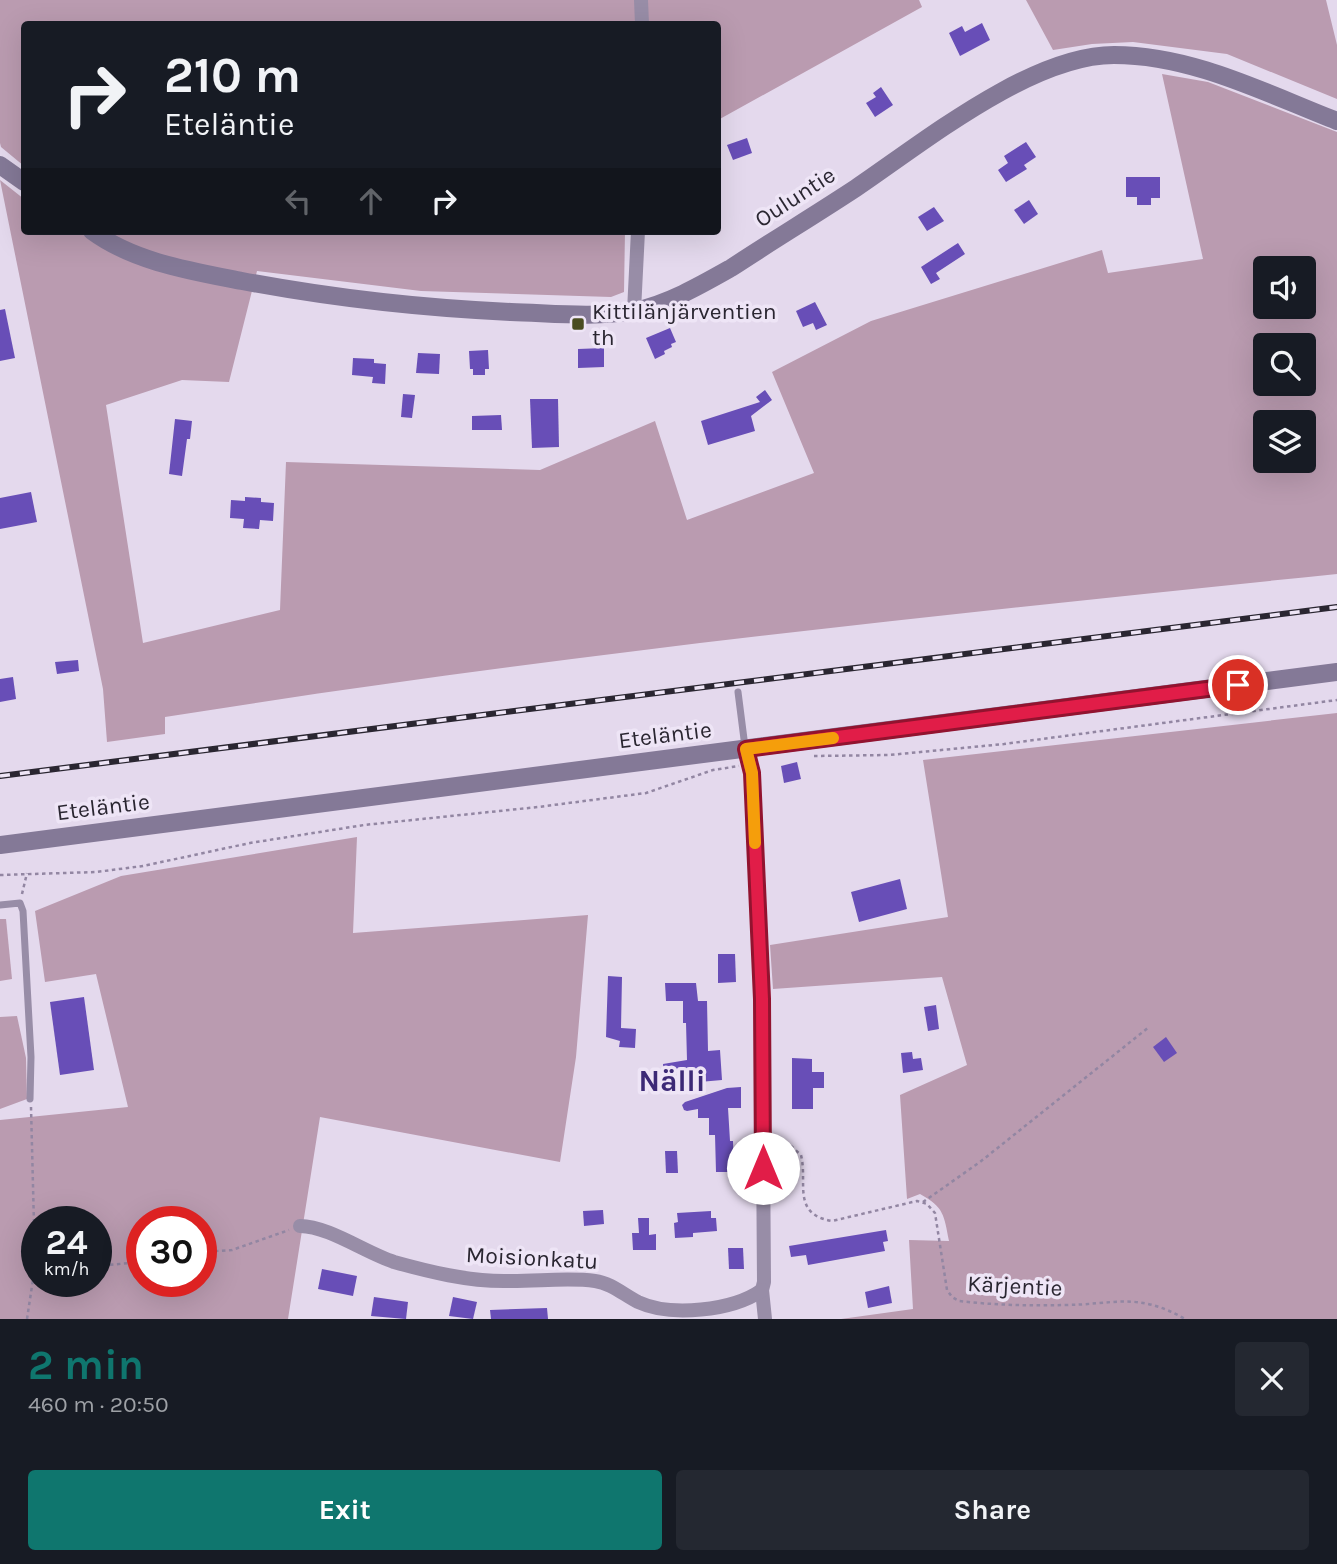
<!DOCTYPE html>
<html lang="en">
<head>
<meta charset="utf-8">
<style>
	body { margin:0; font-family:Karla,sans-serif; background:#242831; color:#f1f3f6; height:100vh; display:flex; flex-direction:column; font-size:26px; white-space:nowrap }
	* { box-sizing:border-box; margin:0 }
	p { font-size:23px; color:#9ea1a6 }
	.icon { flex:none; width:38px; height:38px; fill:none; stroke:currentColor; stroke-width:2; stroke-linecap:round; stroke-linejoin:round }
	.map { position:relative; height:1319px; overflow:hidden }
	.drawer { display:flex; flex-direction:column; background:#171b24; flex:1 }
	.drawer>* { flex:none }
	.guide { position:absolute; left:21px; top:21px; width:700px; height:214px; border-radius:7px; box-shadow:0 7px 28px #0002; background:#171b24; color:#f1f3f6; overflow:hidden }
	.fabs { position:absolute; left:1253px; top:256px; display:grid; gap:14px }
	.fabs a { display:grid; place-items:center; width:63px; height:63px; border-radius:7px; background:#171b24; box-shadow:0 7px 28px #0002; font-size:35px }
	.speed { position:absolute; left:21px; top:1206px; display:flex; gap:14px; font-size:35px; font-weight:700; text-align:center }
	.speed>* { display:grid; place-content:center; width:91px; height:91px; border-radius:50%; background:#171b24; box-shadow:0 7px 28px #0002; line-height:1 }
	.speed small { font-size:18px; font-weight:400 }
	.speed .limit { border:10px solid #d22; background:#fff; color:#111 }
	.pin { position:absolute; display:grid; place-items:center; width:60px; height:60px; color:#fff; margin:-30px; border:4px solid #fff; border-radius:50%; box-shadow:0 2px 7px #0007 }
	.me { position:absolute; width:77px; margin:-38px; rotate:0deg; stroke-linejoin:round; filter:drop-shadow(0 0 5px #0008) }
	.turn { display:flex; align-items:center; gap:24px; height:147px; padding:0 28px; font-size:32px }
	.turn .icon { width:91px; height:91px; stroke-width:2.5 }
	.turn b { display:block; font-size:49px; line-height:60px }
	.lanes { display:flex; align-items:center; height:66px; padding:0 28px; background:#0003; justify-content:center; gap:35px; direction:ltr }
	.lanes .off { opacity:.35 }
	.round { display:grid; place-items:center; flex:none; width:74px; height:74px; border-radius:7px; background:#242831 }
	.overview { display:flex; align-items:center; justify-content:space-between; height:119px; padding:0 28px }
	h1 { font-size:42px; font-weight:700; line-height:52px; color:#0f766e }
	.primary-button { display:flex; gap:14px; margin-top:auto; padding:14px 28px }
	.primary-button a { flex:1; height:80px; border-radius:7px; background:#0f766e; color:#fff; font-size:28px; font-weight:700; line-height:80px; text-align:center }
	.primary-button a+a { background:#242831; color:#f1f3f6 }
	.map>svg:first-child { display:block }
</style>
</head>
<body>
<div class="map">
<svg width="1337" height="1319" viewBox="0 0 1337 1319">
	<rect width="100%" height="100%" fill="#e4d9ed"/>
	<g fill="#ba9bb0" fill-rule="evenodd">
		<path d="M0 0H919L922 7 718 120V24H24V166L1 147 0 143Z"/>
		<path d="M1026 0H1326L1337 45V99L1227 54 1133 42 1092 44 1053 50Z"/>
		<path d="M1162 74 1208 82 1337 132V574C945 614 554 655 165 717V734L107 742 103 689 0 180 24 199V231H68L71 233V231H625L624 292 611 297 421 291 257 271 229 382 182 380 106 405 143 643 280 610 286 462 540 470 655 421 687 520 814 473 772 372 871 321 1102 250 1108 273 1203 259ZM1265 268H1304V306H1265ZM1265 345H1304V383H1265ZM1265 422H1304V460H1265Z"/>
		<path d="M1337 713V1319H841L913 1309 909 1240 949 1241C944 1215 944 1207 920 1194L907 1199 900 1095 967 1065 942 977 773 989 770 945 948 917 923 760Z"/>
		<path d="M357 837 353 933 588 915 576 1057 560 1162 320 1117 288 1319H0V1120L128 1107 96 974 45 982 35 911 121 876ZM37 1222H96V1281H37ZM142 1222H201V1281H142Z"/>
		<path d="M0 919H6L12 979 0 981Z"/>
		<path d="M17 1016 26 1058 27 1099 0 1109V1017Z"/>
	</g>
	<g fill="#684eb7">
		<path d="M982 23 990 40 960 56 949 33 962 26 965 32Z"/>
		<path d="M881 87 893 105 875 117 866 103 876 97 873 93Z"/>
		<path d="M747 138 752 153 733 160 727 145Z"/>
		<path d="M1026 142 1036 157 1024 165 1027 169 1006 182 998 170 1008 163 1004 156Z"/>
		<path d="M1126 177H1160V198H1151V205H1137V197H1126Z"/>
		<path d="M1029 200 1038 214 1024 224 1014 210Z"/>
		<path d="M934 207 944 221 927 231 918 217Z"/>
		<path d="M958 243 965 254 936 273 940 279 931 284 921 267Z"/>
		<path d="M815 302 827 325 816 330 813 323 803 327 796 311Z"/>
		<path d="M5 309 15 358 0 361V310Z"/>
		<path d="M670 328 676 342 671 344 672 347 664 351 665 354 655 359 646 338Z"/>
		<path d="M604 348V367L578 368V349Z"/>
		<path d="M488 350 489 369H485V375H473V369H470L469 351Z"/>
		<path d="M418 353 440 354 439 374 416 373Z"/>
		<path d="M353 358 374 359V363L386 364 385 384 372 383 373 377 352 375Z"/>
		<path d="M765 390 772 400 751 416 755 431 708 445 701 421 760 402 756 397Z"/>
		<path d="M403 394 415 395 412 418 401 417Z"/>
		<path d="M530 399H558L559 447 532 448Z"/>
		<path d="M501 415 502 430H472V416Z"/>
		<path d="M175 419 192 421 190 439H187L182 476 169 474Z"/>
		<path d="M31 492 37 522 0 529V498Z"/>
		<path d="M245 497 261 498V502L274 503 273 521 260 520 259 529 243 528 244 519 230 518 231 500 245 501Z"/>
		<path d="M78 660 79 671 57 674 55 662Z"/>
		<path d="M13 677 16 699 0 702V679Z"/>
		<path d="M797 762 801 779 784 783 781 766Z"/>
		<path d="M900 879 907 909 859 922 851 892Z"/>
		<path d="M718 954H735L736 982 718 983Z"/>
		<path d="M608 976 622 977 621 1028 636 1029 635 1048 619 1047 620 1041 606 1037Z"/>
		<path d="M665 983H696L698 1001H707L708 1051 720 1050 722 1080 688 1083V1071L664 1075 663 1064 687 1060 686 1023H683V1001H666Z"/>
		<path d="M84 997 94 1070 60 1075 50 1002Z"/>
		<path d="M936 1005 939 1029 928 1031 924 1007Z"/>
		<path d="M1166 1037 1177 1053 1164 1062 1153 1047Z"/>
		<path d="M912 1052 913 1059 921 1058 923 1070 903 1073 901 1053Z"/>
		<path d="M792 1058 812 1059V1072H824V1088H813V1109H792Z"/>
		<path d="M741 1087V1108H728L730 1141H733L734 1172H716L715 1135H709V1118H698V1109L687 1111 684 1110 682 1105 685 1102 727 1088Z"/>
		<path d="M665 1151H677L678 1173H666Z"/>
		<path d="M603 1210 604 1224 584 1226 583 1211Z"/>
		<path d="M711 1211V1218H716L717 1231 693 1233V1237L675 1238 674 1223 678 1222 677 1213Z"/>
		<path d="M638 1218H649V1235L656 1234V1250H633L632 1233H639Z"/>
		<path d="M886 1230 888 1241 883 1242 885 1251 808 1265 806 1255 791 1257 789 1246Z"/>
		<path d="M728 1248H743L744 1269H729Z"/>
		<path d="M322 1269 357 1276 353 1296 318 1289Z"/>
		<path d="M889 1286 892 1303 868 1308 865 1292Z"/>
		<path d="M374 1297 408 1302 406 1319 371 1316Z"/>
		<path d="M453 1297 477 1302 473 1319 449 1316Z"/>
		<path d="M547 1308 548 1319H491L490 1310Z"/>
	</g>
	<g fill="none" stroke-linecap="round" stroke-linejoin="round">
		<g stroke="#9286a2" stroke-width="2.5" stroke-dasharray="3.5 3.5" stroke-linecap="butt">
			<path d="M814 756 889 755 1004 744 1337 700"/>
			<path d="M0 875 96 872 143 866 250 843 364 825 538 807 646 793 713 770 739 766"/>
			<path d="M22 894 27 873"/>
			<path d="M31 1107 35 1264"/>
			<path d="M777 1144 790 1145 801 1155C808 1182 791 1214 832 1221L917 1201 927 1204 935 1213 947 1290 952 1297 959 1301C993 1305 1030 1306 1063 1305 1114 1305 1136 1291 1185 1319"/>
			<path d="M923 1202 980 1162 1149 1027"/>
			<path d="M201 1252 232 1250 289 1230"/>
			<path d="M96 1266 142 1262"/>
			<path d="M27 1319 35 1266"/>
		</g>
		<g stroke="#988da7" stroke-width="7">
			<path d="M738 692 745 747"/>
			<path d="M0 905 20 903 23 911 31 1057 30 1099"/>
		</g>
		<g stroke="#988da7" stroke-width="14">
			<path d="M641 0 642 24"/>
			<path d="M634 311 638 231"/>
			<path d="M746 749 752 773 762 999 764 1282 762 1290 765 1319"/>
			<path d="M300 1226C328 1226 366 1253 394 1262 430 1272 467 1281 504 1281 534 1282 566 1277 595 1281 611 1283 624 1295 638 1302 670 1317 733 1311 762 1290"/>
		</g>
		<g stroke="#847997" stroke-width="18">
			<path d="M0 165 24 182"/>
			<path d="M92 231C134 262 191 271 242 281 332 298 420 308 511 312 551 313 594 318 634 311 668 304 701 285 731 268 772 241 815 215 856 188 924 142 1031 55 1114 55 1192 55 1265 93 1337 121"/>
			<path d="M0 845 1337 672"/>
		</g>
		<defs>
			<path id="rail" d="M0 776 1337 607"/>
		</defs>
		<use href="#rail" stroke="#2a2631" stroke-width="6"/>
		<use href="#rail" stroke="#eee5f6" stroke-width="3.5" stroke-dasharray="10" stroke-linecap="butt"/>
	</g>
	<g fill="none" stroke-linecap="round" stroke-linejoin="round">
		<defs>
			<path id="route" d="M763 1168 762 999 752 773 746 749 1238 685"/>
		</defs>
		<use href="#route" stroke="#92132f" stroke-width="18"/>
		<use href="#route" stroke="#e11d48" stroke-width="12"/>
		<path stroke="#f59e0b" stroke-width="12" d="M755 843 752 773 746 749 833 738"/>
	</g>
	<rect fill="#4a4d21" stroke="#eee5f6" stroke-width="2.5" x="571" y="317" width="14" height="14" rx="3.5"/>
	<g text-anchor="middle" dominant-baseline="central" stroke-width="7" stroke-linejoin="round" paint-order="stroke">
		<g font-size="23" fill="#2a2631" stroke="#eee5f6">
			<text transform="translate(795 197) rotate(-33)">Ouluntie</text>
			<text transform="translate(665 735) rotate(-7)">Eteläntie</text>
			<text transform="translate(103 807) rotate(-7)">Eteläntie</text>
			<text transform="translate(532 1258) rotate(3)">Moisionkatu</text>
			<text transform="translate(1015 1286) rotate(3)">Kärjentie</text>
		</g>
		<g font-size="23" fill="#2a2631" stroke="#eee5f6" text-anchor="start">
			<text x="592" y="311">Kittilänjärventien<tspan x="592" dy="26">th</tspan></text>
		</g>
		<g font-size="30" font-weight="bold" fill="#3c2976" stroke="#eee5f6">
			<text x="672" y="1081">Nälli</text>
		</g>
	</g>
</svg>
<div class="fabs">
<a><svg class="icon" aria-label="sound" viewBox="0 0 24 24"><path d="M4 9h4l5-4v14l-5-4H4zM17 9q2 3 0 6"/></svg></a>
<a><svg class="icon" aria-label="search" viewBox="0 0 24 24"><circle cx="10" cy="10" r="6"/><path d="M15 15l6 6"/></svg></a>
<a><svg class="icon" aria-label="layers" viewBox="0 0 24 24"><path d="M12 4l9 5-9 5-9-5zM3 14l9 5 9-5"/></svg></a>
</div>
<div class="speed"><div>24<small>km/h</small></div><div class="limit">30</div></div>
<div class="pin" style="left:1238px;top:685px;background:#d93025"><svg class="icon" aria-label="arrive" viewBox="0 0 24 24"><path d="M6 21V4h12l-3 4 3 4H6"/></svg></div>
<svg class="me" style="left:763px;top:1168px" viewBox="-20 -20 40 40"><circle r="19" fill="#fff"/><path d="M0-13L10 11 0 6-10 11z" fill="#e11d48"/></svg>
<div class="guide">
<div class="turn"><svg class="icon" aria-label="right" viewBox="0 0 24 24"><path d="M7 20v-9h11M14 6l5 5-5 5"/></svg><div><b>210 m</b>Eteläntie</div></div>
<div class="lanes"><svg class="icon off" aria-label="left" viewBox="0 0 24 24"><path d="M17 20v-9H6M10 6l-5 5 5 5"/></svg><svg class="icon off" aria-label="ahead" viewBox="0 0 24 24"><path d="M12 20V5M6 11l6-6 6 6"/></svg><svg class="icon" aria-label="right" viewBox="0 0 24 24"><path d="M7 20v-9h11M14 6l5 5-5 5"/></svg></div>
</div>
</div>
<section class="drawer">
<div class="overview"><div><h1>2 min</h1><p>460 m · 20:50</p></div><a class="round"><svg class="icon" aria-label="close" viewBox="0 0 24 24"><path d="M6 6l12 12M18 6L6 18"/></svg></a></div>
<div class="primary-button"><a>Exit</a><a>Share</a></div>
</section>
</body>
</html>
